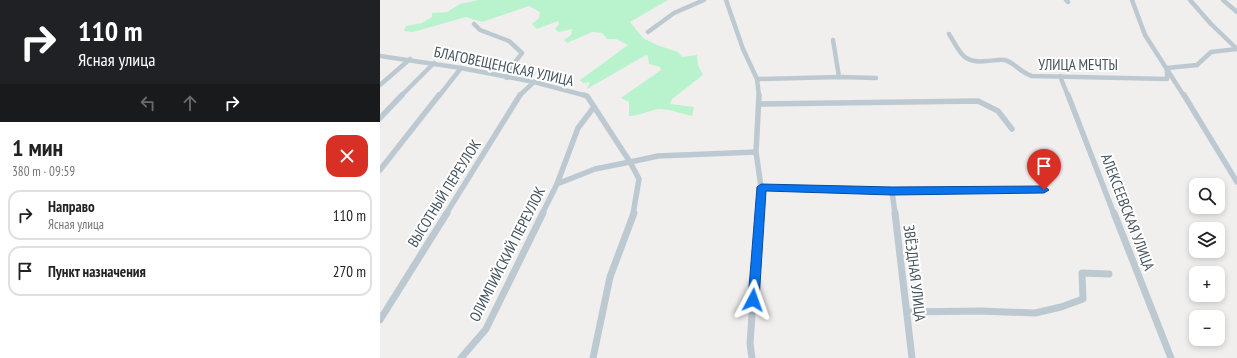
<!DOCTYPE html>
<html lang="ru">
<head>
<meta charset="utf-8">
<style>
	body { margin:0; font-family:"PT Sans Narrow",sans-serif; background:#f2f2f2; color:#222; height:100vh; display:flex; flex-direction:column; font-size:15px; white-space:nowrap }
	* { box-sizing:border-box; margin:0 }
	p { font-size:13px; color:#767676 }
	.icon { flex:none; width:22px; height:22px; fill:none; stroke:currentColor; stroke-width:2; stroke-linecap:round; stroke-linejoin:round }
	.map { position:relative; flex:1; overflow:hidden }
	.panel { display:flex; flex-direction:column; background:#fff; width:380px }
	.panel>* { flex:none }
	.banner { background:#202124; color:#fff; overflow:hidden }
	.buttons { position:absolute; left:809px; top:178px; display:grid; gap:8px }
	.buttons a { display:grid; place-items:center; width:36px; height:36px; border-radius:8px; background:#fff; box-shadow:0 2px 6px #0003; font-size:20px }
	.pin { position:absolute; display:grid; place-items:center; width:34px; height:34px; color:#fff; margin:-41px -17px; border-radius:50% 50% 50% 0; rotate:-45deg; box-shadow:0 0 4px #0007 }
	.pin .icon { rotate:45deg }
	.me { position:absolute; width:44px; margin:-22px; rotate:4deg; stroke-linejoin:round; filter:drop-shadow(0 0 3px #0008) }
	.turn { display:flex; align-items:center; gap:14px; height:84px; padding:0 12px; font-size:18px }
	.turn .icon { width:52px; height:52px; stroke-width:2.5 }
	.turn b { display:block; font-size:28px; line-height:34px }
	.lanes { display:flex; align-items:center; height:38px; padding:0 12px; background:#0003; justify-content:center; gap:20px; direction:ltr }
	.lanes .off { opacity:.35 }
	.round { display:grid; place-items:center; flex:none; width:42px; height:42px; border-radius:12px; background:#f2f2f2 }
	.summary { display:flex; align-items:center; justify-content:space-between; height:68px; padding:0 12px }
	h1 { font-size:24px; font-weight:600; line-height:30px }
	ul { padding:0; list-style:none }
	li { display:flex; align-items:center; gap:12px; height:50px; margin:0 8px 6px; padding:0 4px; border:2px solid #e0e0e0; border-radius:12px }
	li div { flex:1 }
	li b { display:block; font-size:15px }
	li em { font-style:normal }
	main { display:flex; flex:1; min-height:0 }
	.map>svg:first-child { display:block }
</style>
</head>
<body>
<main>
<section class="panel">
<div class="banner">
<div class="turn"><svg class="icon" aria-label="right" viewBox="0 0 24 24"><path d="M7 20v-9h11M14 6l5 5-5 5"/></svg><div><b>110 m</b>Ясная улица</div></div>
<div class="lanes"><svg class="icon off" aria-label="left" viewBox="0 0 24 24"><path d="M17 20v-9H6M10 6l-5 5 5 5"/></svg><svg class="icon off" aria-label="ahead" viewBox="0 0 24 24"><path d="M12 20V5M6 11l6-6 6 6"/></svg><svg class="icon" aria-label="right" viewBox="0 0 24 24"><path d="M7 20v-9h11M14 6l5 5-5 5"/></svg></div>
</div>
<div class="summary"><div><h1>1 мин</h1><p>380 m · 09:59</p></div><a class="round" style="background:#d93025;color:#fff"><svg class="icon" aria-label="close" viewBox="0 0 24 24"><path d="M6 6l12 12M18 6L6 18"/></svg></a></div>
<ul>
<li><svg class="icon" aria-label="right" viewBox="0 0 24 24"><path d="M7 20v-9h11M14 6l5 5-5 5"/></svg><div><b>Направо</b><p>Ясная улица</p></div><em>110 m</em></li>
<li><svg class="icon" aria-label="arrive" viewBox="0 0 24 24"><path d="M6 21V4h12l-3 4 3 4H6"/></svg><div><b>Пункт назначения</b></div><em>270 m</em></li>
</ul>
</section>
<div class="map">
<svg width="857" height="358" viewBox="0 0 857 358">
	<rect width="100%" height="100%" fill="#f1eeee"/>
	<path fill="#b8f3cd" d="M98 0H288L250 22 263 38 277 45 298 52 302 57 317 55 318 65 323 75 292 99 290 104 314 107 312 116C302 114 290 109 280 109 269 110 260 116 249 116V102L241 98 281 70 280 67 269 64 268 56 266 55 207 89 210 82 203 83 200 80 248 45 236 39H227L222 33 212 32 187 43 184 40 191 35 192 29 179 32 175 29 179 24 178 21 157 29 152 24 159 18 160 12 149 6 102 22 86 17 33 32 24 31 26 26 42 23 52 17V13L67 12 80 4Z"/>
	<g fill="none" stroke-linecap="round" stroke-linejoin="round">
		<g stroke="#bdc9d1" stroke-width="4.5">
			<path d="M346 0 363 49 377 79 379 96"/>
			<path d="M686 0 688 2"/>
			<path d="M752 0 765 35 804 96"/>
			<path d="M810 0 831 24 857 49"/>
			<path d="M843 0 857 12"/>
			<path d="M94 24 100 30 129 41 142 53 132 66 127 78"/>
			<path d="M268 32 294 13 324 0"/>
			<path d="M569 34C580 51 582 64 606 61 612 61 619 59 625 60 635 63 641 73 652 76L787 79V68"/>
			<path d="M453 40 459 77"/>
			<path d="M0 56 81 68 154 82 207 96"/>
			<path d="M787 68 817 65 831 52 857 49"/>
			<path d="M680 76 688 96"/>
			<path d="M377 79 459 77 496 78"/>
			<path d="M0 85 30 59"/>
			<path d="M21 96 54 63"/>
			<path d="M59 96 81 68"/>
			<path d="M139 96 154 82"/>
		</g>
		<g stroke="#bdc9d1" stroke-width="5.5">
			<path d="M204 95 207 96 250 162 278 156 376 152"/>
			<path d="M688 95 734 214"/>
			<path d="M804 95 857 182"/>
			<path d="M380 104 598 101 618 111 632 129"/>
			<path d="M0 118 22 95"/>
			<path d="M0 170 59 95"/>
			<path d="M177 184 215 169 250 162 259 179 253 214"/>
			<path d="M381 187 512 191 664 189"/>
			<path d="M512 191 515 214"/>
			<path d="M66 214 140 95"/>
			<path d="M162 214 177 184 198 128 214 107"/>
			<path d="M379 214 381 187 376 152 379 95"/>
		</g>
		<g stroke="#bdc9d1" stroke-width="7">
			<path d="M515 213 532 358"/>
			<path d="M734 213 791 358"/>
			<path d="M527 312 600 311 655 313 681 307 703 299 702 273 729 274"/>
			<path d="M0 320 67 213"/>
			<path d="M81 358 106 329 163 213"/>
			<path d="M213 358 230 277 254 213"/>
			<path d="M372 358 370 344 379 213"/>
		</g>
	</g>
	<path fill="#0a74ef" stroke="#064b9b" d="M381 184 512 187 664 186 669 190 664 193 512 195 386 191 379 300 377 304 373 305 369 304 368 300 377 187Z"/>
	<g text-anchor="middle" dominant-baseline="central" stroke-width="4" stroke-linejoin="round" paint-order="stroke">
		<g font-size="15" fill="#44525d" stroke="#fff">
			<text x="698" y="64">УЛИЦА МЕЧТЫ</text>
			<text transform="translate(124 66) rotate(12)">БЛАГОВЕЩЕНСКАЯ УЛИЦА</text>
			<text transform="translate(64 193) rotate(-58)">ВЫСОТНЫЙ ПЕРЕУЛОК</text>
			<text transform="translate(748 212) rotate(69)">АЛЕКСЕЕВСКАЯ УЛИЦА</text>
			<text transform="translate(127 254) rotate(-63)">ОЛИМПИЙСКИЙ ПЕРЕУЛОК</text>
			<text transform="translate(535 273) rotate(83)">ЗВЁЗДНАЯ УЛИЦА</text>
		</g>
	</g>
</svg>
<div class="buttons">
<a><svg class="icon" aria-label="search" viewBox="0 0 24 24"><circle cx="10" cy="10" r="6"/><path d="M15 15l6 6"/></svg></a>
<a><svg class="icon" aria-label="layers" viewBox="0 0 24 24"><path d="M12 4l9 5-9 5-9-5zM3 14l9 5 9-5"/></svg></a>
<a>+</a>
<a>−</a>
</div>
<div class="pin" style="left:664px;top:190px;background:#d93025"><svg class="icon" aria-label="arrive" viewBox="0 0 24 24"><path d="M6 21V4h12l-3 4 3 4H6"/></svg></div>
<svg class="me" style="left:373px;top:300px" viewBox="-20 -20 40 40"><path d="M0-17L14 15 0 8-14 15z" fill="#0a74ef" stroke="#fff" stroke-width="4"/></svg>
</div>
</main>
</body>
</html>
